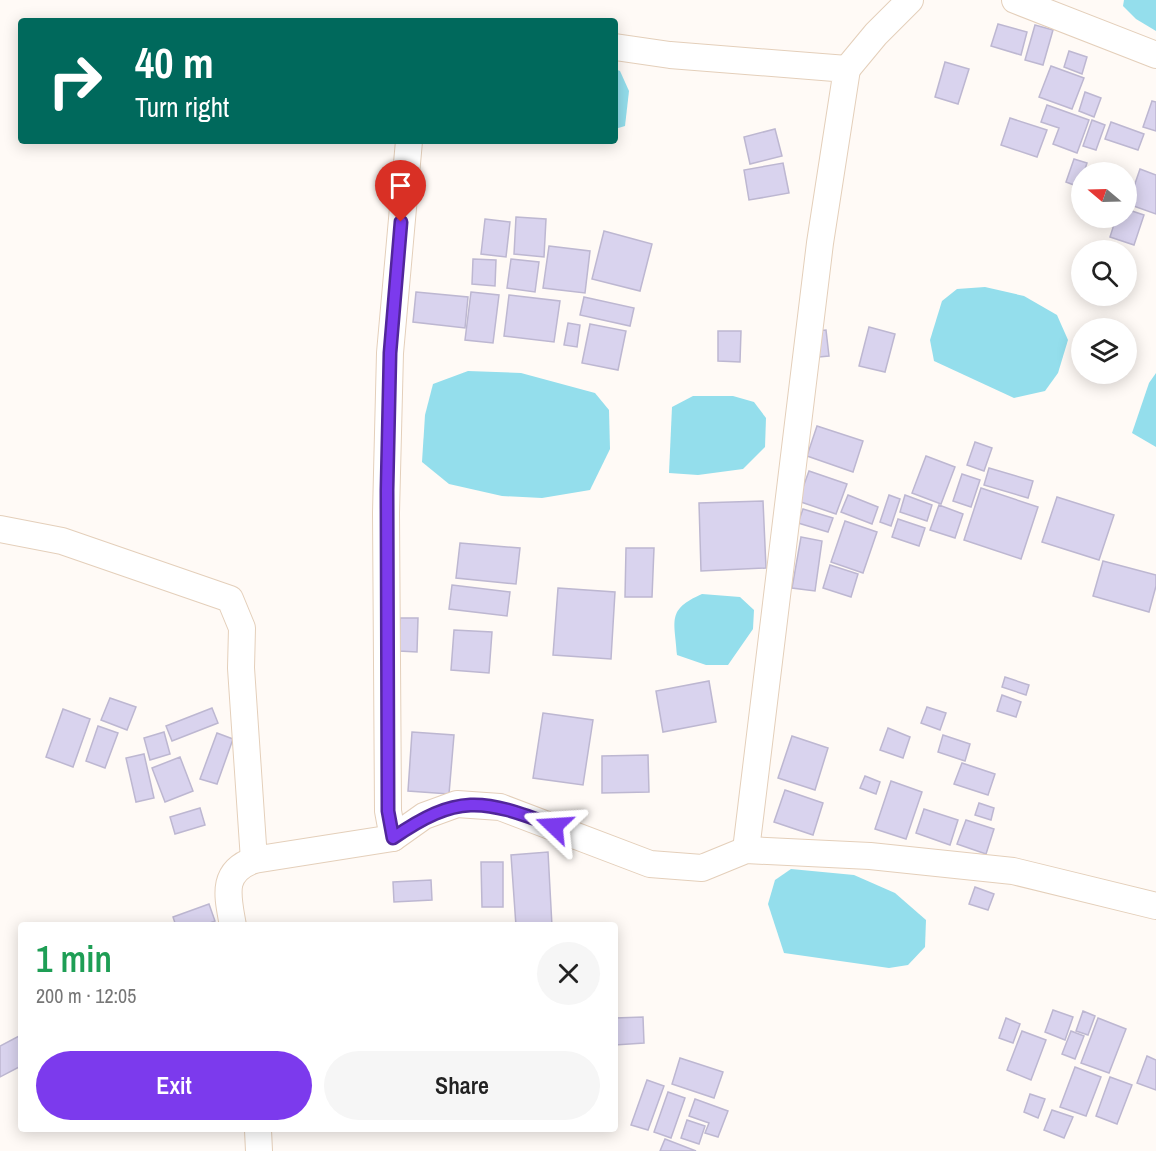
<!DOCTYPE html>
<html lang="en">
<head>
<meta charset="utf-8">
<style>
	body { margin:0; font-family:"Archivo Narrow",sans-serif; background:#f6f6f6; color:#222; height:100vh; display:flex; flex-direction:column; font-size:22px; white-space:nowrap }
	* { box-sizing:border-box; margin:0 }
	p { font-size:20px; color:#767676 }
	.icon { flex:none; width:33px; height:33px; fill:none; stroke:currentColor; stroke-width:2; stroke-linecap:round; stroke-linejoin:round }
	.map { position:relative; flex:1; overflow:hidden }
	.panel { position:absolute; left:18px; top:922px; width:600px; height:210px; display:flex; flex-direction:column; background:#fff; border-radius:6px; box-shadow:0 3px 15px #0003 }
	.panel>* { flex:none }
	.guide { position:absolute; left:18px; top:18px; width:600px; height:126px; border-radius:6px; box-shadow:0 3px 15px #0003; background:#00695c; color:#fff; overflow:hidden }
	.needle { width:39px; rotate:289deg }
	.tools { position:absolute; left:1071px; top:162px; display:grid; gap:12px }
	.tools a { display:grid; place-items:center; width:66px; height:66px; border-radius:50%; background:#fff; box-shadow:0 3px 15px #0003; font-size:30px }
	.pin { position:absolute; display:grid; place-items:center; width:51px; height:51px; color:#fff; margin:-62px -26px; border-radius:50% 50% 50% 0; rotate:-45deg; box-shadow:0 0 6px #0007 }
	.pin .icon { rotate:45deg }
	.me { position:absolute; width:66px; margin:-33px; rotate:290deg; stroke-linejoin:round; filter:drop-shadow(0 0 4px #0008) }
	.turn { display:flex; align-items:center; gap:21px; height:126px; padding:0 18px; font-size:27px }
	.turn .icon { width:78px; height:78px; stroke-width:2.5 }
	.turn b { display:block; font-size:42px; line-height:51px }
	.round { display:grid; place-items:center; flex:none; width:63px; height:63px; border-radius:32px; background:#f6f6f6 }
	.overview { display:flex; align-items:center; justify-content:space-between; height:102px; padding:0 18px }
	h1 { font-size:36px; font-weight:600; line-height:45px; color:#1e9e55 }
	.primary-button { display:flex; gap:12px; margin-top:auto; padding:12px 18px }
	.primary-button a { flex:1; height:69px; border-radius:36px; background:#7c3aed; color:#fff; font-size:24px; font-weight:600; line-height:69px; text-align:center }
	.primary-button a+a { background:#f6f6f6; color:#222 }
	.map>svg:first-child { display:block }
</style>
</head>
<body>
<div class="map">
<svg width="1156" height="1151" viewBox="0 0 1156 1151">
	<rect width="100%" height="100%" fill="#fffaf6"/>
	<g fill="#94deec">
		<path d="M1124 0H1156V31L1136 19 1123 6Z"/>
		<path d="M615 69 620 71 629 91 625 126 615 129Z"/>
		<path d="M985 287 1024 296 1057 315 1068 340 1058 373 1045 391 1014 398 934 361 930 340 942 301 957 289Z"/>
		<path d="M468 371 521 373 595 393 609 410 610 449 590 490 542 498 502 496 449 484 422 462 425 415 433 384Z"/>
		<path d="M1156 373V447L1132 433 1149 383Z"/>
		<path d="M693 396H733L754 402 766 418 765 447 743 469 698 475 669 473 672 407Z"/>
		<path d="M702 594 740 597 754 610 753 629 728 665H706L677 655C675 620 666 610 702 594Z"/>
		<path d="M791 869 854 875 895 893 926 920 925 947 908 965 889 968 784 953 768 904 775 880Z"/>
	</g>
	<g fill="#d9d3ee" stroke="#bdb7d1" stroke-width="1.5">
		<path d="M998 24 1027 32 1021 55 991 46Z"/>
		<path d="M1035 25 1053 30 1043 65 1025 60Z"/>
		<path d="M1069 51 1087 57 1082 74 1064 67Z"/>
		<path d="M945 62 969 69 958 104 935 97Z"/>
		<path d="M1051 66 1084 78 1072 109 1039 97Z"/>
		<path d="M1085 92 1101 98 1094 117 1079 111Z"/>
		<path d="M1152 101 1156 102V131L1143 127Z"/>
		<path d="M1047 105 1089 120 1077 153 1053 144 1059 128 1041 122Z"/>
		<path d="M1010 118 1047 130 1037 157 1001 145Z"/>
		<path d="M1092 120 1105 125 1096 150 1083 146Z"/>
		<path d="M1111 122 1144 134 1138 150 1105 139Z"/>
		<path d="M775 129 782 156 750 164 744 137Z"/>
		<path d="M1074 159 1087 163 1084 172H1082L1079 187 1066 182Z"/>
		<path d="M783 163 789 193 749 200 744 170Z"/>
		<path d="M1140 169 1156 175V214L1128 204Z"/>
		<path d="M1126 209 1144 215 1134 245 1110 237 1116 218H1126Z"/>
		<path d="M516 217 546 219 544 257 514 254Z"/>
		<path d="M485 219 510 222 506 257 481 254Z"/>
		<path d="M604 231 652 244 640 291 592 279Z"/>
		<path d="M549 246 590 251 585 293 543 288Z"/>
		<path d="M473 259 496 260 495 286 472 284Z"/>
		<path d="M511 259 539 262 535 292 507 288Z"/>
		<path d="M416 292 468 297 465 328 413 322Z"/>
		<path d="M471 292 499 295 493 343 465 340Z"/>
		<path d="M509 295 560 301 554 342 504 336Z"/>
		<path d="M584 297 634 308 630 326 580 315Z"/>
		<path d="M568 323 580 325 577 347 564 345Z"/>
		<path d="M590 324 626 331 618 370 582 363Z"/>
		<path d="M869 327 895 334 885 372 859 366Z"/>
		<path d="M826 330 829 356 819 357 816 331Z"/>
		<path d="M718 331H741L740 362 718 361Z"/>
		<path d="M817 426 863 441 853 472 807 456Z"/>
		<path d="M975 442 992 448 984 471 967 465Z"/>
		<path d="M926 456 955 467 941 504 912 493Z"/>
		<path d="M989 468 1033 481 1028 498 984 485Z"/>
		<path d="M809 471 847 484 836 514 798 501Z"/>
		<path d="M962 474 980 480 971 507 953 501Z"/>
		<path d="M981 488 1038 507 1021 559 964 540Z"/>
		<path d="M848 495 878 507 872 524 841 512Z"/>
		<path d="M889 495 900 499 891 526 880 522Z"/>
		<path d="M905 495 932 505 927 521 900 512Z"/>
		<path d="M1057 497 1114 515 1099 560 1042 542Z"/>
		<path d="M763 501 766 568 701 571 699 503Z"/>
		<path d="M939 505 963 514 955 538 930 530Z"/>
		<path d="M803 509 833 518 828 532 798 523Z"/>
		<path d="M898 519 925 528 919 546 892 537Z"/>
		<path d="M845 521 877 532 863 573 831 562Z"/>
		<path d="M801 537 822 541 815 591 792 588Z"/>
		<path d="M460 543 520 548 516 584 456 578Z"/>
		<path d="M626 548H654L652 597H625Z"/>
		<path d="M1103 561 1156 575V586L1149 612 1093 596Z"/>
		<path d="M830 565 858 574 851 597 823 588Z"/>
		<path d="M452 585 510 592 507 616 449 609Z"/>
		<path d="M558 588 615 592 611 659 553 655Z"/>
		<path d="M400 618H418L417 652 399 651Z"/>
		<path d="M454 630 492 632 489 673 451 670Z"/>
		<path d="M1005 677 1029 685 1026 695 1002 687Z"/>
		<path d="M709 681 716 722 663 732 656 691Z"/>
		<path d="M1002 695 1021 702 1016 717 997 711Z"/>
		<path d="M110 698 136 707 127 730 101 720Z"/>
		<path d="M927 707 946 713 940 730 921 723Z"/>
		<path d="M212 708 218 723 172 741 166 726Z"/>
		<path d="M63 709 90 719 73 767 46 757Z"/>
		<path d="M543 713 593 720 583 785 533 778Z"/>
		<path d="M98 726 118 733 105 768 86 761Z"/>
		<path d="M888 728 910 737 903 758 880 750Z"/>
		<path d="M164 732 170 754 150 760 144 738Z"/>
		<path d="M412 732 454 735 449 794 408 791Z"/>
		<path d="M217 733 233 739 217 784 200 779Z"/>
		<path d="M943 735 970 744 965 761 938 752Z"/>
		<path d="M792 736 828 748 815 790 778 778Z"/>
		<path d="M144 754 154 798 136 802 126 758Z"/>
		<path d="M648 755 649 792 602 793V756Z"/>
		<path d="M180 757 193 791 165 802 152 768Z"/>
		<path d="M962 763 995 774 988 795 954 784Z"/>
		<path d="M865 776 880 782 876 794 860 788Z"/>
		<path d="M891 781 922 792 906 839 875 829Z"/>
		<path d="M785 790 823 803 813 835 774 822Z"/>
		<path d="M979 803 994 808 991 820 975 815Z"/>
		<path d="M200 808 205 825 175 834 170 817Z"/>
		<path d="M924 809 958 820 950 845 916 833Z"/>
		<path d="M966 820 994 829 986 854 957 844Z"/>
		<path d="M548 852 552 926H516L511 855Z"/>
		<path d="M481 862H503V907H482Z"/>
		<path d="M431 880 432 900 394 902 393 882Z"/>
		<path d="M975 887 994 894 988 910 969 904Z"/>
		<path d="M209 904 215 921 202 926H176L173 917Z"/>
		<path d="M1053 1010 1073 1017 1065 1040 1045 1032Z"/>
		<path d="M1083 1011 1095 1016 1088 1035 1076 1031Z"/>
		<path d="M643 1017 644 1043 615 1045V1018Z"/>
		<path d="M1006 1018 1020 1024 1013 1043 999 1038Z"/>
		<path d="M1098 1018 1126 1029 1109 1073 1081 1063Z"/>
		<path d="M1022 1031 1046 1040 1031 1080 1007 1070Z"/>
		<path d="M1071 1031 1084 1036 1075 1059 1062 1054Z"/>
		<path d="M21 1035V1066L0 1077V1046Z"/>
		<path d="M1147 1056 1156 1060V1090L1137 1083Z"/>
		<path d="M680 1058 723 1072 714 1098 672 1084Z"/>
		<path d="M1075 1067 1101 1077 1086 1116 1060 1107Z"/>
		<path d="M1110 1077 1132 1085 1117 1124 1096 1116Z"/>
		<path d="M647 1080 664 1086 648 1130 631 1125Z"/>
		<path d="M668 1092 685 1098 671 1138 654 1132Z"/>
		<path d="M1030 1094 1045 1099 1038 1118 1024 1112Z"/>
		<path d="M695 1099 728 1111 718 1137 705 1133 709 1123 689 1116Z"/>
		<path d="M1052 1110 1073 1117 1064 1138 1044 1130Z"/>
		<path d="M687 1120 705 1126 699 1144 681 1138Z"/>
		<path d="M665 1139 696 1151H660Z"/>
	</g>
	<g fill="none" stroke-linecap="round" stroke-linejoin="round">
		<defs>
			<g id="street">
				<path d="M1015 0 1156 55"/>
				<path d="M615 47 670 55 847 69 820 243 746 850"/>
				<path d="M847 69 876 34 910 0"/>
				<path d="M0 529 62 541 230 599 242 628 241 668 254 860"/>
				<path d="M393 838 388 811 386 513 390 353 409 141"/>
				<path d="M233 926C228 897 220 872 254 860L393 838 424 816 457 804 500 807 650 864 702 868 746 850 870 856 1013 871 1156 906"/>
				<path d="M258 1130 259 1151"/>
			</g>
		</defs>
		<use href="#street" stroke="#e4cfba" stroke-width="28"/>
		<use href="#street" stroke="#fff" stroke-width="26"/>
	</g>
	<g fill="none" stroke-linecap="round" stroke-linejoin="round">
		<defs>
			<path id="route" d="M401 222 390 353 387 490 388 811 393 838C457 794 482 798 554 826"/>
		</defs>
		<use href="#route" stroke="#51269a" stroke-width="15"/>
		<use href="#route" stroke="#7c3aed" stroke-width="10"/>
	</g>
</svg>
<div class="tools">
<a><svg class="needle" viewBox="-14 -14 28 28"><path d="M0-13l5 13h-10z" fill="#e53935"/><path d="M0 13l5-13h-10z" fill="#767676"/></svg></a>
<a><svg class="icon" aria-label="search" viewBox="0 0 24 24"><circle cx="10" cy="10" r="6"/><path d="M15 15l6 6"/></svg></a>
<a><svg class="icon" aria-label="layers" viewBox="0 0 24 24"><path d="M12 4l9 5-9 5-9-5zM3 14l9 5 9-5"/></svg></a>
</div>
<div class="pin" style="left:401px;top:222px;background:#d93025"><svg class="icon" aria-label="arrive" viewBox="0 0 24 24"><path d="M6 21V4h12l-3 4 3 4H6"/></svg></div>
<svg class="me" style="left:554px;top:826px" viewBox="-20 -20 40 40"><path d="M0-17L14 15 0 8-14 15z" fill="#7c3aed" stroke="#fff" stroke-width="4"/></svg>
<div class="guide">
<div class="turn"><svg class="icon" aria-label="right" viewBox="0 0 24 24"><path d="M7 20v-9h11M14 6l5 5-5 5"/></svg><div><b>40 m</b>Turn right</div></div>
</div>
<section class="panel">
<div class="overview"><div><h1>1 min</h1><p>200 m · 12:05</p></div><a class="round"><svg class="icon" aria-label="close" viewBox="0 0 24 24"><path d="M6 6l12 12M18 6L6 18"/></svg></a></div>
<div class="primary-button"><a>Exit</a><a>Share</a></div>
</section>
</div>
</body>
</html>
